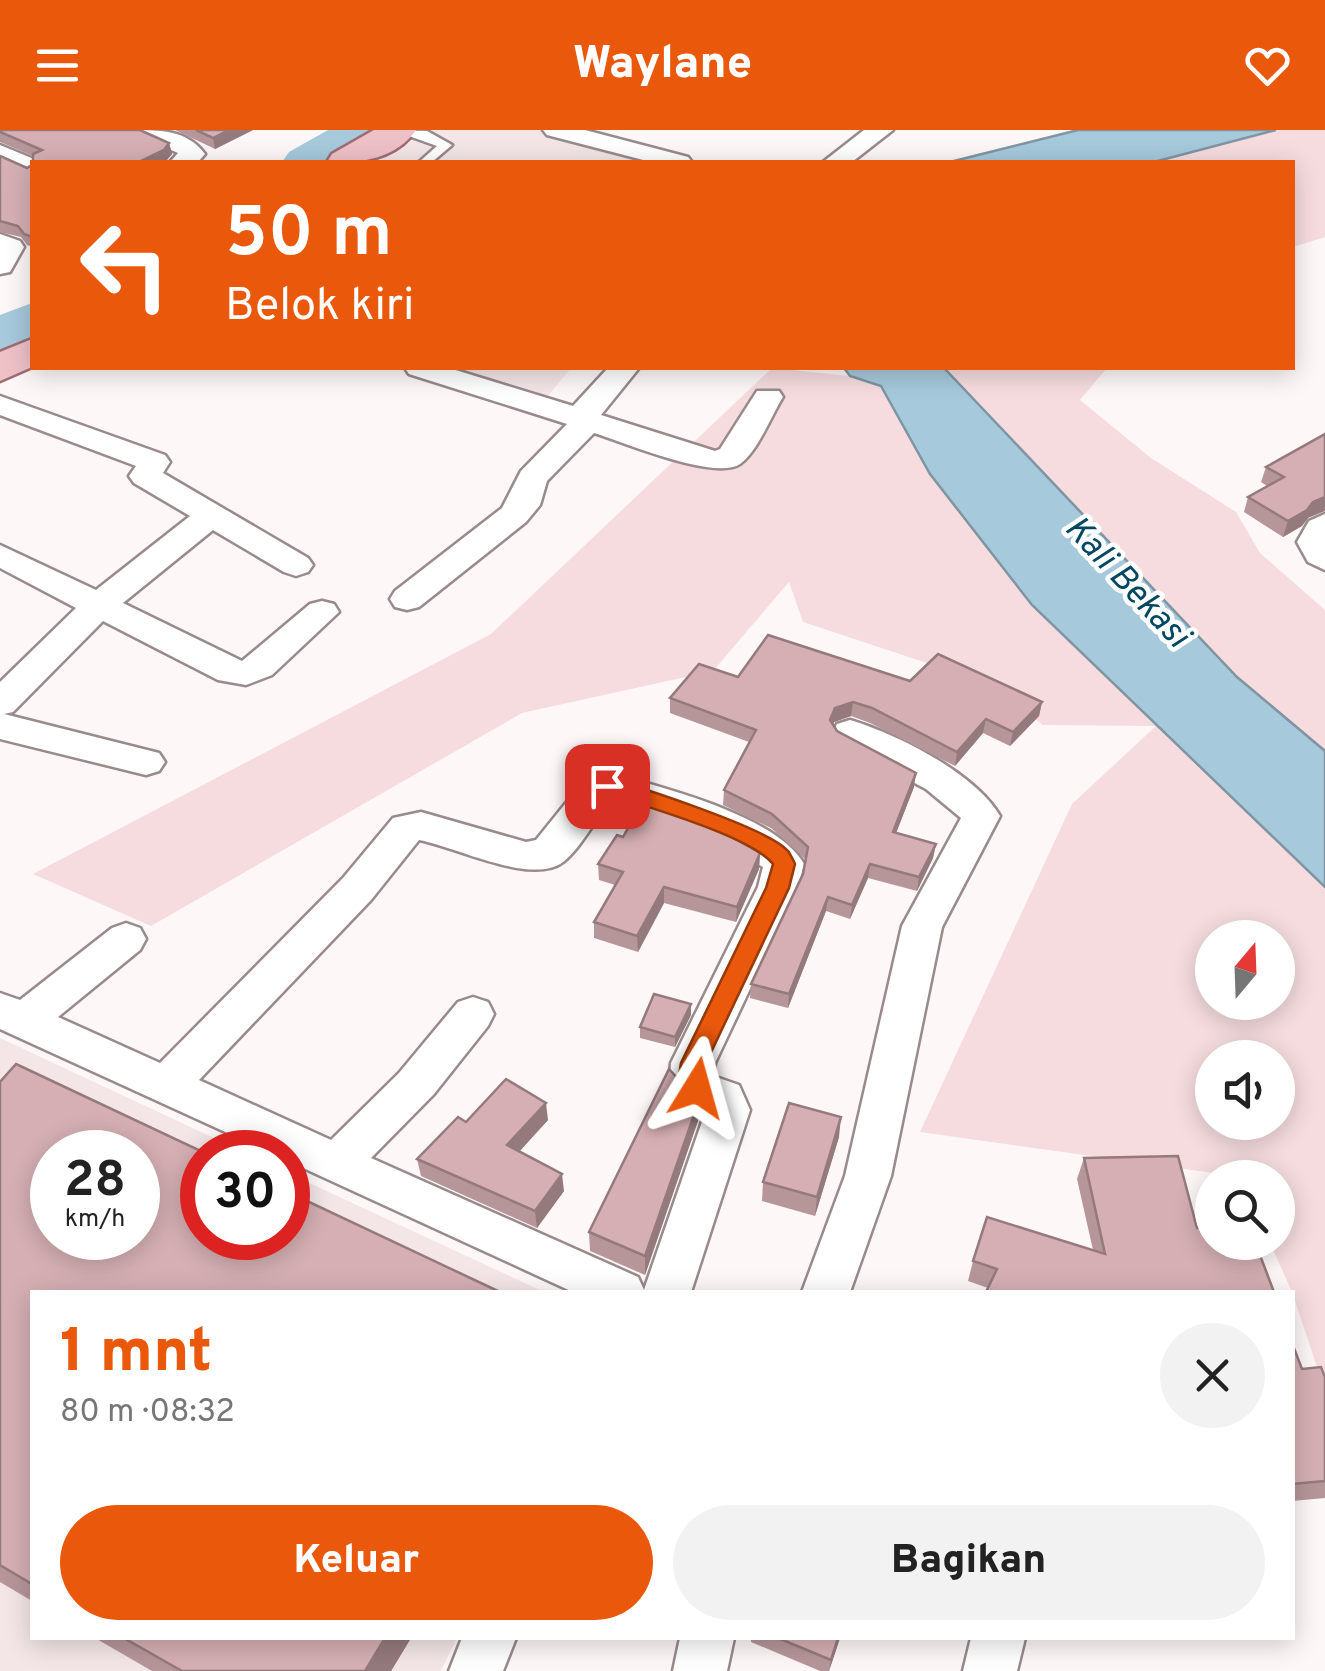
<!DOCTYPE html>
<html lang="id">
<head>
<meta charset="utf-8">
<style>
	body { margin:0; font-family:Overpass,sans-serif; background:#f2f2f2; color:#222; height:100vh; display:flex; flex-direction:column; font-size:38px; white-space:nowrap }
	* { box-sizing:border-box; margin:0 }
	p { font-size:32px; color:#767676 }
	.icon { flex:none; width:55px; height:55px; fill:none; stroke:currentColor; stroke-width:2; stroke-linecap:round; stroke-linejoin:round }
	.map { position:relative; flex:1; overflow:hidden }
	.details { position:absolute; left:30px; top:1160px; width:1265px; height:350px; display:flex; flex-direction:column; background:#fff; border-radius:0px; box-shadow:0 5px 25px #0003 }
	.details>* { flex:none }
	.top-card { position:absolute; left:30px; top:30px; width:1265px; height:210px; border-radius:0px; box-shadow:0 5px 25px #0003; background:#ea580c; color:#fff; overflow:hidden }
	.needle { width:65px; rotate:19deg }
	.buttons { position:absolute; left:1195px; top:790px; display:grid; gap:20px }
	.buttons a { display:grid; place-items:center; width:100px; height:100px; border-radius:50%; background:#fff; box-shadow:0 5px 25px #0003; font-size:50px }
	.speed { position:absolute; left:30px; top:1000px; display:flex; gap:20px; font-size:50px; font-weight:700; text-align:center }
	.speed>* { display:grid; place-content:center; width:130px; height:130px; border-radius:50%; background:#fff; box-shadow:0 5px 25px #0003; line-height:1 }
	.speed small { font-size:25px; font-weight:400 }
	.speed .limit { border:15px solid #d22; background:#fff; color:#111 }
	.pin { position:absolute; display:grid; place-items:center; width:85px; height:85px; color:#fff; margin:-42px; border-radius:20px; box-shadow:0 5px 15px #0006 }
	.me { position:absolute; width:110px; margin:-55px; rotate:8deg; stroke-linejoin:round; filter:drop-shadow(0 0 8px #0008) }
	.turn { display:flex; align-items:center; gap:35px; height:210px; padding:0 30px; font-size:45px }
	.turn .icon { width:130px; height:130px; stroke-width:2.5 }
	.turn b { display:block; font-size:70px; line-height:85px }
	.round { display:grid; place-items:center; flex:none; width:105px; height:105px; border-radius:52px; background:#f2f2f2 }
	.headline { display:flex; align-items:center; justify-content:space-between; height:170px; padding:0 30px }
	h1 { font-size:60px; font-weight:800; line-height:75px; color:#ea580c }
	.primary-button { display:flex; gap:20px; margin-top:auto; padding:20px 30px }
	.primary-button a { flex:1; height:115px; border-radius:60px; background:#ea580c; color:#fff; font-size:40px; font-weight:800; line-height:115px; text-align:center }
	.primary-button a+a { background:#f2f2f2; color:#222 }
	header { display:flex; justify-content:space-between; align-items:center; height:130px; padding:0 30px; background:#ea580c; color:#fff; font-size:45px; font-weight:800 }
	.map>svg:first-child { display:block }
</style>
</head>
<body>
<header><svg class="icon" aria-label="menu" viewBox="0 0 24 24"><path d="M4 6h16M4 12h16M4 18h16"/></svg>Waylane<svg class="icon" aria-label="heart" viewBox="0 0 24 24"><path d="M12 20l-8-8c-3-5 5-10 8-4 3-6 11-1 8 4z"/></svg></header>
<div class="map">
<svg width="1325" height="1541" viewBox="0 0 1325 1541">
	<rect width="100%" height="100%" fill="#fef7f8"/>
	<g fill="#f4e6e7" fill-rule="evenodd">
		<path d="M430 0H539L661 32H377Z"/>
		<path d="M455 238H571L547 267Z"/>
		<path d="M0 908 244 1022H202V1108H288V1043L544 1162H32V1508H457L441 1541H0ZM52 1022H138V1108H52Z"/>
	</g>
	<g fill="#f6dcde" fill-rule="evenodd">
		<path d="M1276 0H1325V107L1293 117 1292 32H1154Z"/>
		<path d="M772 238 850 246 881 256 930 344 1032 475 1325 757V1261L1292 1162 1270 1113 1278 1112V1048L1242 1047 920 1002 1072 674 1156 596 1043 595 990 554 803 492 789 452 713 541 522 583 151 796 33 744 491 504ZM1212 808H1278V872H1212ZM1212 928H1278V992H1212Z"/>
		<path d="M944 238H1107L1080 270 1151 328 1236 382 1260 423 1325 480V621L1237 547Z"/>
	</g>
	<g fill="#a6c9dc" stroke="#7f95a3" stroke-width="2.5">
		<path d="M1078 0H1276L1154 32H950Z"/>
		<path d="M844 238H944L1237 547 1325 621V757L1032 475 930 344 881 256 850 246Z"/>
	</g>
	<g fill="none" stroke-linecap="round" stroke-linejoin="round">
		<g fill="#a6c9dc" fill-rule="evenodd">
			<path d="M328 0H387C362 35 320 32 282 32L289 22Z"/>
			<path d="M32 173V211L0 223V185Z"/>
		</g>
		<defs>
			<path id="service" d="M392 0 427 1 452 15 432 32H419L437 16Z"/>
			<g id="minor">
				<path d="M133 0C161 0 187 0 205 24L198 32H170L178 23 137 5Z"/>
				<path d="M543 0H585L688 27 692 32H651L547 5Z"/>
				<path d="M864 0H893L852 32H823Z"/>
				<path d="M0 15 41 32H32V46L0 33Z"/>
				<path d="M0 104 20 111 24 117 10 142 0 144Z"/>
				<path d="M405 238H449L573 276 608 238H639L601 285 715 321 720 319 757 261H779L783 267C771 286 758 321 740 334 714 351 624 312 594 303L547 351 540 375 526 392 419 477 407 480 395 477 390 469 395 461 502 378 521 341 567 294 409 244Z"/>
				<path d="M0 266 165 325 170 332 163 343 308 428 313 435 308 442 296 446 284 442 213 400 123 473 242 531 310 474 322 471 334 474 339 482 272 545 246 555 218 550 103 491 13 582 4 584 159 623 165 632 159 641 146 645 0 609V552L76 478 0 438V415L96 460 190 386 134 353 129 346 136 336 0 285Z"/>
				<path d="M1325 384V440L1308 432 1297 412 1309 391Z"/>
				<path d="M850 590C897 604 975 643 1000 686L942 797 891 1046 850 1162H802L845 1046 902 796 961 688 926 659 837 612 832 603 837 594Z"/>
				<path d="M607 642C660 657 776 685 804 734L798 757 715 933 713 946 739 955 750 980 691 1162H573L288 1031V1022H269L0 899V863L20 870 112 798 126 793 140 798 146 809 140 820 58 887 160 933 343 748 393 688 421 682 526 712 536 710 586 648ZM611 670 717 710 763 737 758 757 671 933C668 963 680 970 706 980L644 1160 638 1147 371 1028 434 964 488 896 494 884 488 872 473 867 458 872 399 943 331 1010 199 950 371 770 419 710C454 716 532 756 563 732 581 718 596 688 611 670Z"/>
				<path d="M462 1508H516L503 1541H449Z"/>
				<path d="M680 1508H734L727 1541H673Z"/>
				<path d="M971 1508H1025L1017 1541H963Z"/>
			</g>
			<g id="primary">
				<path d="M374 0H416C396 29 359 34 327 32L332 24Z"/>
				<path d="M32 209V237L0 251V222Z"/>
			</g>
		</defs>
		<use href="#service" stroke="#998a8c" stroke-width="5"/>
		<use href="#minor" stroke="#998a8c" stroke-width="5"/>
		<use href="#primary" stroke="#a06c74" stroke-width="5"/>
		<use href="#service" fill="#fff" fill-rule="evenodd"/>
		<use href="#minor" fill="#fff" fill-rule="evenodd"/>
		<use href="#primary" fill="#eec1c7" fill-rule="evenodd"/>
	</g>
	<g fill="#b7969a">
		<path d="M0 0 169 13 172 24 166 31 33 26 0 12Z"/>
		<path d="M175 0H253L215 19Z"/>
		<path d="M0 26 27 38 32 35V117L27 115 21 107 0 102Z"/>
		<path d="M1325 304 1308 388 1302 396 1283 407 1244 382 1248 367 1267 356 1261 352 1266 337Z"/>
		<path d="M738 547 910 551 1042 572 1039 586 1010 616 983 603 955 636 870 593 851 586 834 592 833 595 837 601 914 657 896 703 936 714 933 728 917 761 868 748 850 789 826 781 788 878 750 868 751 854 803 744 806 730 771 698 723 675 724 660 749 612 670 583V568Z"/>
		<path d="M623 707 760 723 759 739 736 792 664 773 638 822 594 808V792L615 755 599 750 598 734Z"/>
		<path d="M691 885 675 917 640 908V897Z"/>
		<path d="M0 952 32 1162V1471L0 1452Z"/>
		<path d="M681 952 702 962 701 982 645 1145 590 1121 589 1102Z"/>
		<path d="M548 990 519 1021 564 1061 537 1098 421 1046 417 1029 466 992Z"/>
		<path d="M839 1007 815 1086 762 1071 763 1052Z"/>
		<path d="M1084 1028 1197 1098 988 1158 968 1151 973 1131 1093 1120 1077 1049Z"/>
		<path d="M1292 1213 1302 1239 1325 1247V1368L1292 1371Z"/>
		<path d="M95 1508H411L391 1541H152Z"/>
		<path d="M751 1508H840L829 1541H820L751 1512Z"/>
	</g>
	<g fill="#957a7d">
		<path d="M229 0H253L215 19 213 8Z"/>
		<path d="M169 13 172 24 166 31 139 32Z"/>
		<path d="M1325 367V381L1308 388 1302 396 1283 407 1288 391 1313 372Z"/>
		<path d="M853 572 851 586 834 592 829 605 830 590 835 578Z"/>
		<path d="M1042 572 1039 586 1010 616 1013 602Z"/>
		<path d="M986 589 983 603 955 636 957 622Z"/>
		<path d="M916 643 914 657 891 716 893 702Z"/>
		<path d="M936 714 933 728 917 761 919 747Z"/>
		<path d="M760 723 759 739 736 792 737 777Z"/>
		<path d="M870 734 868 748 850 789 852 775Z"/>
		<path d="M664 757V773L638 822 637 806Z"/>
		<path d="M828 767 826 781 788 878 789 864Z"/>
		<path d="M691 874V885L675 917V907Z"/>
		<path d="M702 962 701 982 645 1145V1126Z"/>
		<path d="M546 973 548 990 510 1032 507 1015Z"/>
		<path d="M841 987 839 1007 815 1086 817 1067Z"/>
		<path d="M562 1044 564 1061 537 1098 535 1081Z"/>
		<path d="M385 1508H411L391 1541H365Z"/>
		<path d="M838 1508H840L829 1541 831 1530Z"/>
	</g>
	<g fill="#d5afb3" stroke="#957a7d" stroke-width="2.5" fill-rule="evenodd">
		<path d="M0 0H140L169 13 164 20 139 32H33V24L42 20 0 2Z"/>
		<path d="M196 0H229L213 8Z"/>
		<path d="M0 26 27 38 32 35V107L24 104 18 96 0 91Z"/>
		<path d="M1325 304V367L1313 372 1307 380 1288 391 1248 367 1284 347 1266 337Z"/>
		<path d="M768 505 910 551 938 524 1042 572 1013 602 986 589 957 622 872 578 853 572 835 578 830 590 837 601 916 643 893 702 936 714 919 747 870 734 852 775 828 767 789 864 751 854 803 744 808 717 772 684 724 660 756 600 670 568 699 534 738 547Z"/>
		<path d="M642 673 716 698 760 723 737 777 664 757 637 806 594 792 623 742 598 734 617 705 623 707Z"/>
		<path d="M654 864 691 874 675 907 640 897Z"/>
		<path d="M16 934 203 1022 202 1108H288V1062L500 1162H32V1454L0 1435V952ZM52 1022H138V1108H52Z"/>
		<path d="M669 939 681 952 702 962 645 1126 589 1102Z"/>
		<path d="M506 949 546 973 507 1015 562 1044 535 1081 417 1029 458 987 466 992Z"/>
		<path d="M789 973 841 987 817 1067 763 1052Z"/>
		<path d="M1178 1026 1197 1098 1212 1097V1112H1255L1274 1162H986L997 1139 973 1131 987 1087 1105 1124 1084 1028Z"/>
		<path d="M1292 1213 1302 1239 1321 1237 1325 1247V1351L1292 1354Z"/>
		<path d="M124 1508H385L365 1541H182Z"/>
		<path d="M778 1508H838L831 1530Z"/>
	</g>
	<path fill="#ea580c" stroke="#983908" stroke-width="2.5" d="M607 648C640 657 770 699 788 721 789 722 795 733 795 734L789 758 706 933 703 948 709 958 706 965C691 970 685 963 678 951L681 933 766 758 773 734C750 705 639 675 600 661L597 656Z"/>
	<g text-anchor="middle" dominant-baseline="central" stroke-width="9" stroke-linejoin="round" paint-order="stroke">
		<g font-size="35" font-style="italic" fill="#004761" stroke="#fff">
			<text transform="translate(1126 453) rotate(47)">Kali Bekasi</text>
		</g>
	</g>
</svg>
<div class="buttons">
<a><svg class="needle" viewBox="-14 -14 28 28"><path d="M0-13l5 13h-10z" fill="#e53935"/><path d="M0 13l5-13h-10z" fill="#767676"/></svg></a>
<a><svg class="icon" aria-label="sound" viewBox="0 0 24 24"><path d="M4 9h4l5-4v14l-5-4H4zM17 9q2 3 0 6"/></svg></a>
<a><svg class="icon" aria-label="search" viewBox="0 0 24 24"><circle cx="10" cy="10" r="6"/><path d="M15 15l6 6"/></svg></a>
</div>
<div class="speed"><div>28<small>km/h</small></div><div class="limit">30</div></div>
<div class="pin" style="left:607px;top:656px;background:#d93025"><svg class="icon" aria-label="arrive" viewBox="0 0 24 24"><path d="M6 21V4h12l-3 4 3 4H6"/></svg></div>
<svg class="me" style="left:697px;top:958px" viewBox="-20 -20 40 40"><path d="M0-17L14 15 0 8-14 15z" fill="#ea580c" stroke="#fff" stroke-width="4"/></svg>
<div class="top-card">
<div class="turn"><svg class="icon" aria-label="left" viewBox="0 0 24 24"><path d="M17 20v-9H6M10 6l-5 5 5 5"/></svg><div><b>50 m</b>Belok kiri</div></div>
</div>
<section class="details">
<div class="headline"><div><h1>1 mnt</h1><p>80 m · 08:32</p></div><a class="round"><svg class="icon" aria-label="close" viewBox="0 0 24 24"><path d="M6 6l12 12M18 6L6 18"/></svg></a></div>
<div class="primary-button"><a>Keluar</a><a>Bagikan</a></div>
</section>
</div>
</body>
</html>
